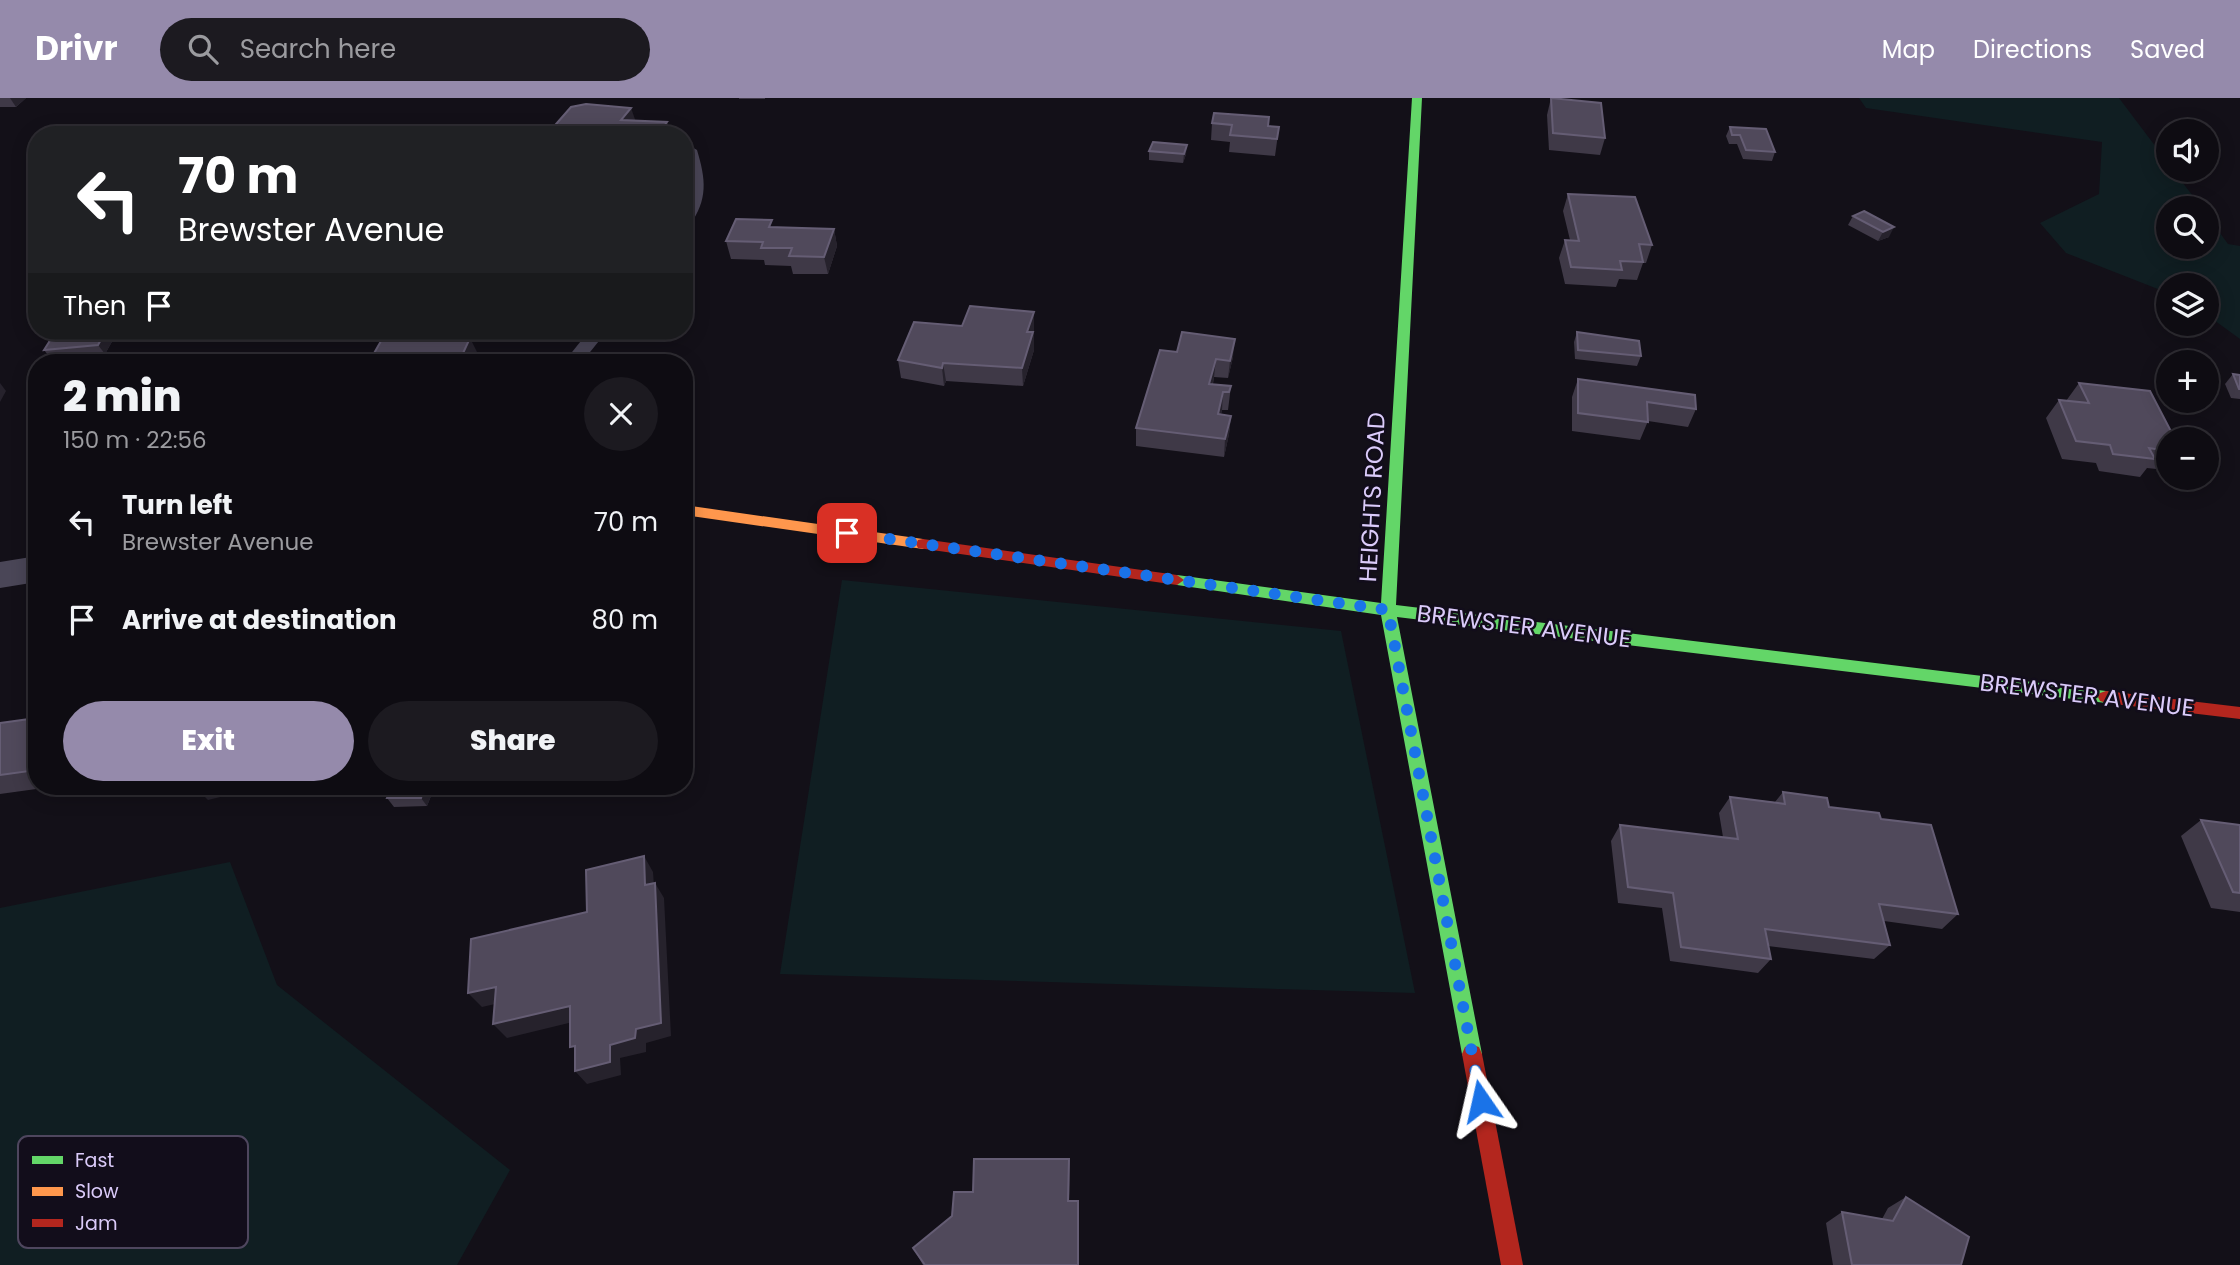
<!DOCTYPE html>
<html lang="en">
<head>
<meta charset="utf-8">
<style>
	body { margin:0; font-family:Poppins,sans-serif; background:#1c1a20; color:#f1f3f6; height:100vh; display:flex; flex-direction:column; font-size:26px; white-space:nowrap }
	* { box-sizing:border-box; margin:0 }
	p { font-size:23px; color:#9b9b9f }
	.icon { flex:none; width:38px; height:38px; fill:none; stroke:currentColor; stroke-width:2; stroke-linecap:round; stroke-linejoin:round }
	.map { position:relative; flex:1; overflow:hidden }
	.panel { position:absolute; left:28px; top:256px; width:665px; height:441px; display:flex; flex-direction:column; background:#0e0c12; border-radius:28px; box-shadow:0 4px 18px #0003,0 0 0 2px #2e2c32 }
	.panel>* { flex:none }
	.hud { position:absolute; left:28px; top:28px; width:665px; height:214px; border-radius:28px; box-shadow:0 4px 18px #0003,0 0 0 2px #2e2c32; background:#202124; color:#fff; overflow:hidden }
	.buttons { position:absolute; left:2156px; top:21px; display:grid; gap:14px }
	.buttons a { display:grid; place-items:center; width:63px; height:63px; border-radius:50%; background:#0e0c12; box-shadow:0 4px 18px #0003,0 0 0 2px #2e2c32; font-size:35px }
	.pin { position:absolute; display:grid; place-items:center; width:60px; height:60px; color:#fff; margin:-30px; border-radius:14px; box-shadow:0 4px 10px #0006 }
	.me { position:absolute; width:77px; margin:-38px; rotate:349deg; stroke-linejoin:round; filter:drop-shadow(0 0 5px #0008) }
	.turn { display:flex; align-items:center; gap:24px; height:147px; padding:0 35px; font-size:32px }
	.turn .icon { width:91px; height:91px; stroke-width:2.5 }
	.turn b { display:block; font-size:49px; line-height:60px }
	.then { display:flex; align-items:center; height:66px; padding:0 35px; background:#0003; gap:14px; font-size:26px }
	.round { display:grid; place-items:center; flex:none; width:74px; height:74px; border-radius:37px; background:#1c1a20 }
	.summary { display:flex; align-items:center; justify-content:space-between; height:119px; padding:0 35px }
	h1 { font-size:42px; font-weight:800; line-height:52px }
	.button { display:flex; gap:14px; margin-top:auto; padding:14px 35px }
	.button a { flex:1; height:80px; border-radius:42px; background:#958aab; color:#fff; font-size:28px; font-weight:800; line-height:80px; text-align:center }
	.button a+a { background:#1c1a20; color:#f1f3f6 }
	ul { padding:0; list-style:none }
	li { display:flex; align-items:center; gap:21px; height:98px; padding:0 35px }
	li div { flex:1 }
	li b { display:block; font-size:26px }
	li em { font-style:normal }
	header { display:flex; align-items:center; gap:42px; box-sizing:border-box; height:98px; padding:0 35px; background:#958aab; color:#fff }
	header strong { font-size:33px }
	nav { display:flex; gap:38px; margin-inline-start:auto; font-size:24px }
	.search { width:490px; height:63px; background:#1c1a20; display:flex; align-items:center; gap:18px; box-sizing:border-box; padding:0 24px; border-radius:38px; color:#9b9b9f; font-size:26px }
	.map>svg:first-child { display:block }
</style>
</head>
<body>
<header>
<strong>Drivr</strong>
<div class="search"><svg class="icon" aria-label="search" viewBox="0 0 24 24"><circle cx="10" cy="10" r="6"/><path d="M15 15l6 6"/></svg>Search here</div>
<nav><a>Map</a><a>Directions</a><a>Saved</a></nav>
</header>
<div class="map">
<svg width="2240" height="1167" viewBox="0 0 2240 1167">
	<rect width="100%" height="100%" fill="#131018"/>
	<g fill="#101e22">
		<path d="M1859 0H2119L2168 65V72H2173L2202 110H2168V149H2207V117L2228 146 2240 148V241L2207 217V187H2168V195L2066 155 2040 125 2099 96 2102 44 1866 10Z"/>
		<path d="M842 482 1341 533 1415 895 780 876Z"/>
		<path d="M230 764 277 887 510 1072 457 1167H0V810Z"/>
	</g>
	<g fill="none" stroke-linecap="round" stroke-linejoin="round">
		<g fill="#4a4657" fill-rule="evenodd">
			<path d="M690 48 697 52C706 82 708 101 690 127L684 129 690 90 684 50Z"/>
			<path d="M589 233H607L582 264H564Z"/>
		</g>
		<path fill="#4a4657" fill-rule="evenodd" d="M37 458V484L0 490V464Z"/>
		<path fill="#63d668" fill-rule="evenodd" d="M1412 0H1422L1396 507 2106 593 2112 595 2114 599 2112 603 2106 605 1397 519 1482 956 1479 963 1472 965 1465 963 1462 956 1381 517 1177 487 1170 482 1177 477 1381 505Z"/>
		<path fill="#ff974d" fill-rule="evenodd" d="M684 407 923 441 930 446 923 451 684 417Z"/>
		<g fill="#b3261e" fill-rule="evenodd">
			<path d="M923 441 1177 477 1184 482 1177 487 918 450 916 446 918 442Z"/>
			<path d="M2106 593 2240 609V621L2106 605 2100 603 2098 599 2100 595Z"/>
			<path d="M1472 947 1479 949 1482 956 1523 1167H1501L1462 956 1465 949Z"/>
		</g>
	</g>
	<g fill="#3f3947">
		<path d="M0 0H26L16 9H0Z"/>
		<rect x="739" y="0" width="26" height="1"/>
		<path d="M1551 0 1605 40 1600 57 1549 52 1547 17Z"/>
		<path d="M636 23 667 24 671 37H551L550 33Z"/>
		<path d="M1212 25 1279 29 1275 58 1229 54 1230 44 1211 42Z"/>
		<path d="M1730 29 1775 54 1772 63 1743 61 1737 46H1729L1726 38Z"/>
		<path d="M1149 53 1186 56 1183 65 1149 62Z"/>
		<path d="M1568 96 1652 147 1646 165H1643L1637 182 1619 181 1616 189 1565 186 1559 160 1565 142H1570L1563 113Z"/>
		<path d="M1864 113 1889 139 1878 143 1848 127 1853 118Z"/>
		<path d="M774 129 834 131 837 148 828 176H793L791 168 765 167 764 162 731 161 726 143Z"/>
		<path d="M1034 214V252L1023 288 946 283 944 288 901 280 898 262 962 228Z"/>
		<path d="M56 233H118L105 256 52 262 44 252Z"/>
		<path d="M1577 234 1641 258 1637 268 1575 261 1574 244Z"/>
		<path d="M1160 252 1233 259 1228 280 1214 279 1213 286 1231 288 1228 312H1222L1221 316 1231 318 1229 336 1224 359 1136 348V330Z"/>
		<path d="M2233 276 2240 277V301L2231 300 2225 286Z"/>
		<path d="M1578 281 1696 311 1688 329 1648 323 1640 342 1572 333V299Z"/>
		<path d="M2079 285 2168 341V370L2166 372 2147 370 2140 379 2099 373 2096 365 2062 361 2046 320 2059 302 2066 303Z"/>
		<path d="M37 620V688H58L0 696V625Z"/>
		<path d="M392 688H435L427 708 394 709 387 700Z"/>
		<path d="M1783 694 1829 709 1881 721 1958 816 1942 831 1884 823 1890 847 1874 861 1768 848 1771 861 1758 875 1670 863 1662 810 1618 805 1611 743 1620 727 1723 739 1719 715 1730 699 1775 704Z"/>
		<path d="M2201 722 2240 727V814L2211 810 2181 738Z"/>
		<path d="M1069 1061 1070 1072 1069 1103H1078L1079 1167H923L913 1150 952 1118 973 1094Z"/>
		<path d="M1906 1099 1961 1167H1833L1826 1125 1842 1114 1882 1121 1888 1110Z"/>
	</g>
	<g fill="#26222c">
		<path d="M10 0H26L16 9Z"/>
		<path d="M631 10 637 27 621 22Z"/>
		<path d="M667 24 671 37H657Z"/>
		<path d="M1187 47 1186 56 1183 65 1184 56Z"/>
		<path d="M1894 129 1889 139 1878 143 1883 134Z"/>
		<path d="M834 131 837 148 828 176 824 159Z"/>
		<path d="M1034 214V252L1023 288 1022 270 1027 234Z"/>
		<path d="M106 233H118L105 256 98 247Z"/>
		<path d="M470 240 479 258 476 264H459Z"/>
		<path d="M1235 241 1233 259 1228 280 1230 263Z"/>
		<path d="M1216 261 1214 279 1208 304 1209 286Z"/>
		<path d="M943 265 946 283 944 288 942 270Z"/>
		<path d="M0 285 6 293 0 304Z"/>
		<path d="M1223 294 1222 312 1217 334 1218 316Z"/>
		<path d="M1231 318 1229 336 1224 359 1225 341Z"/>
		<path d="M194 688H265L208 702Z"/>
		<path d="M425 688H435L427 708 421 700Z"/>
		<path d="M644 758 653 774 655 802 645 787Z"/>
		<path d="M655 785 664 800 671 938 646 945V954L620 960 621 977 587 986 575 973 610 947Z"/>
		<path d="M496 889 508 903 482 909 468 895Z"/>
		<path d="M570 908 581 922 507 940 493 926Z"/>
		<path d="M1069 1061 1070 1072 1069 1114 1068 1103Z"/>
		<path d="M1078 1103 1079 1114V1167H1078Z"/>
	</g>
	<g fill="#50495b" stroke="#655d74" stroke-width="2">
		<path d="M1551 0 1601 5 1605 40 1553 35Z"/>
		<path d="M586 6 631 10 621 22 667 24 657 37H563L566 34 550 33 571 9Z"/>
		<path d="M1214 15 1269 19 1268 28 1279 29 1277 41 1230 37 1232 27 1212 25Z"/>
		<path d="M1730 29 1766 31 1775 54 1746 52 1740 37H1732Z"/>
		<path d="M1153 44 1187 47 1184 56 1149 53Z"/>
		<path d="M1568 96 1635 99 1652 147 1639 146 1643 164 1620 163 1622 172 1571 169 1565 142 1579 143Z"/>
		<path d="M1864 113 1894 129 1883 134 1853 118Z"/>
		<path d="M736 121 772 122 769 129 834 131 824 159 789 158 792 150H761L763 144 726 143Z"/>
		<path d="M970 208 1034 214 1027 234H1033L1022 270 943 265 942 270 898 262 914 224 962 228Z"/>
		<path d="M56 233H106L98 247 44 252Z"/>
		<path d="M1182 234 1235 241 1230 263 1216 261 1209 286 1231 288 1229 294H1223L1218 316 1231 318 1225 341 1136 330 1160 252 1177 254Z"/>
		<path d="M1577 234 1639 243 1641 258 1578 252Z"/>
		<path d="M470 240 459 264H369L381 243Z"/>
		<path d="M2233 276 2240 277V291H2239Z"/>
		<path d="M1578 281 1695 297 1696 311 1647 304 1648 324 1578 315Z"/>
		<path d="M2079 285 2150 293 2175 341H2168V353L2149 350 2155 361 2113 356 2110 347 2076 343 2059 302 2089 305Z"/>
		<path d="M37 620V672L0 677V625Z"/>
		<path d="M392 688H425L421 700H387Z"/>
		<path d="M1783 694 1827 700 1829 709 1879 715 1881 721 1931 727 1958 816 1879 806 1890 847 1765 831 1771 861 1681 849 1673 795 1628 789 1620 727 1738 741 1730 699 1785 706Z"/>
		<path d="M2201 722 2240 727V795L2233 794Z"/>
		<path d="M644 758 645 787 655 785 661 925 636 931 635 940 610 947V964L575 973V948L570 949V908L493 926 496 889 468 895 471 841 587 814 586 772Z"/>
		<path d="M974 1061H1069L1068 1103H1078V1167H925L913 1150 952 1118 954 1094H973Z"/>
		<path d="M1906 1099 1969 1139 1961 1167H1852L1842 1114 1893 1123Z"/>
	</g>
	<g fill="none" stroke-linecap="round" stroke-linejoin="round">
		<path stroke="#1a73e8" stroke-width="12" stroke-dasharray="0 21.6" d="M847 435 1388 512 1481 1003"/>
	</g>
	<g text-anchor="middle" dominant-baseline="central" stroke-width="5" stroke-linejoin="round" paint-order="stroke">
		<g font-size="24" fill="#dbcbfa" stroke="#120d1b">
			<text transform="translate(1372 399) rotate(-87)">HEIGHTS ROAD</text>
			<text transform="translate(1524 528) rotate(7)">BREWSTER AVENUE</text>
			<text transform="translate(2087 597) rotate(7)">BREWSTER AVENUE</text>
		</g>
	</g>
	<rect x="18" y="1038" width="230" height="112" rx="10" fill="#120d1b" stroke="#4e465e" stroke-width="2"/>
	<rect x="32" y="1058" width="31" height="8" fill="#63d668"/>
	<rect x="32" y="1089" width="31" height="9" fill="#ff974d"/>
	<rect x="32" y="1121" width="31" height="8" fill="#b3261e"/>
	<g font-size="19" fill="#dbcbfa">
		<text x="75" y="1069">Fast</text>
		<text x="75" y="1100">Slow</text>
		<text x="75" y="1132">Jam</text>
	</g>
</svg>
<div class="buttons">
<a><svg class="icon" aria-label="sound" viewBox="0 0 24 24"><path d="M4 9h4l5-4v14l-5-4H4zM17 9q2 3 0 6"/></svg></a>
<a><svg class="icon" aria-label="search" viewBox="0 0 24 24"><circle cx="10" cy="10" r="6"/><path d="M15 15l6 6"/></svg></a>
<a><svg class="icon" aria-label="layers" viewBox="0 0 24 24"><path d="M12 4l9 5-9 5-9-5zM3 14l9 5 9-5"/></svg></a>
<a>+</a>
<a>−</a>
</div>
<div class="pin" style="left:847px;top:435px;background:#d93025"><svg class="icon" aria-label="arrive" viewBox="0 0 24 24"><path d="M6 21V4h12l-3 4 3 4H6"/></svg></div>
<svg class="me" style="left:1481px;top:1003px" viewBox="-20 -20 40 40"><path d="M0-17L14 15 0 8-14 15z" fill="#1a73e8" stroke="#fff" stroke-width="4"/></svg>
<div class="hud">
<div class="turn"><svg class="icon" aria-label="left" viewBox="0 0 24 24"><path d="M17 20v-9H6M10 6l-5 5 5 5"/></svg><div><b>70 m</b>Brewster Avenue</div></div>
<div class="then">Then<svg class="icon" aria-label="arrive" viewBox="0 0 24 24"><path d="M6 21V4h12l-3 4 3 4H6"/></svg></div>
</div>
<section class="panel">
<div class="summary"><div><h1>2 min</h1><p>150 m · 22:56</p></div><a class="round"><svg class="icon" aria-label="close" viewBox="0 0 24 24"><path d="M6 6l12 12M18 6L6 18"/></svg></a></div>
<ul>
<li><svg class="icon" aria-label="left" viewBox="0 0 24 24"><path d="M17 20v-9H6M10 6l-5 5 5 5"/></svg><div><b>Turn left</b><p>Brewster Avenue</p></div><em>70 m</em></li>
<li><svg class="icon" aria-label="arrive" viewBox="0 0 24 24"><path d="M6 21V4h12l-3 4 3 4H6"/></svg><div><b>Arrive at destination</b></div><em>80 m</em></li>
</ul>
<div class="button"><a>Exit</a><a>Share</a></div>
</section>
</div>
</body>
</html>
